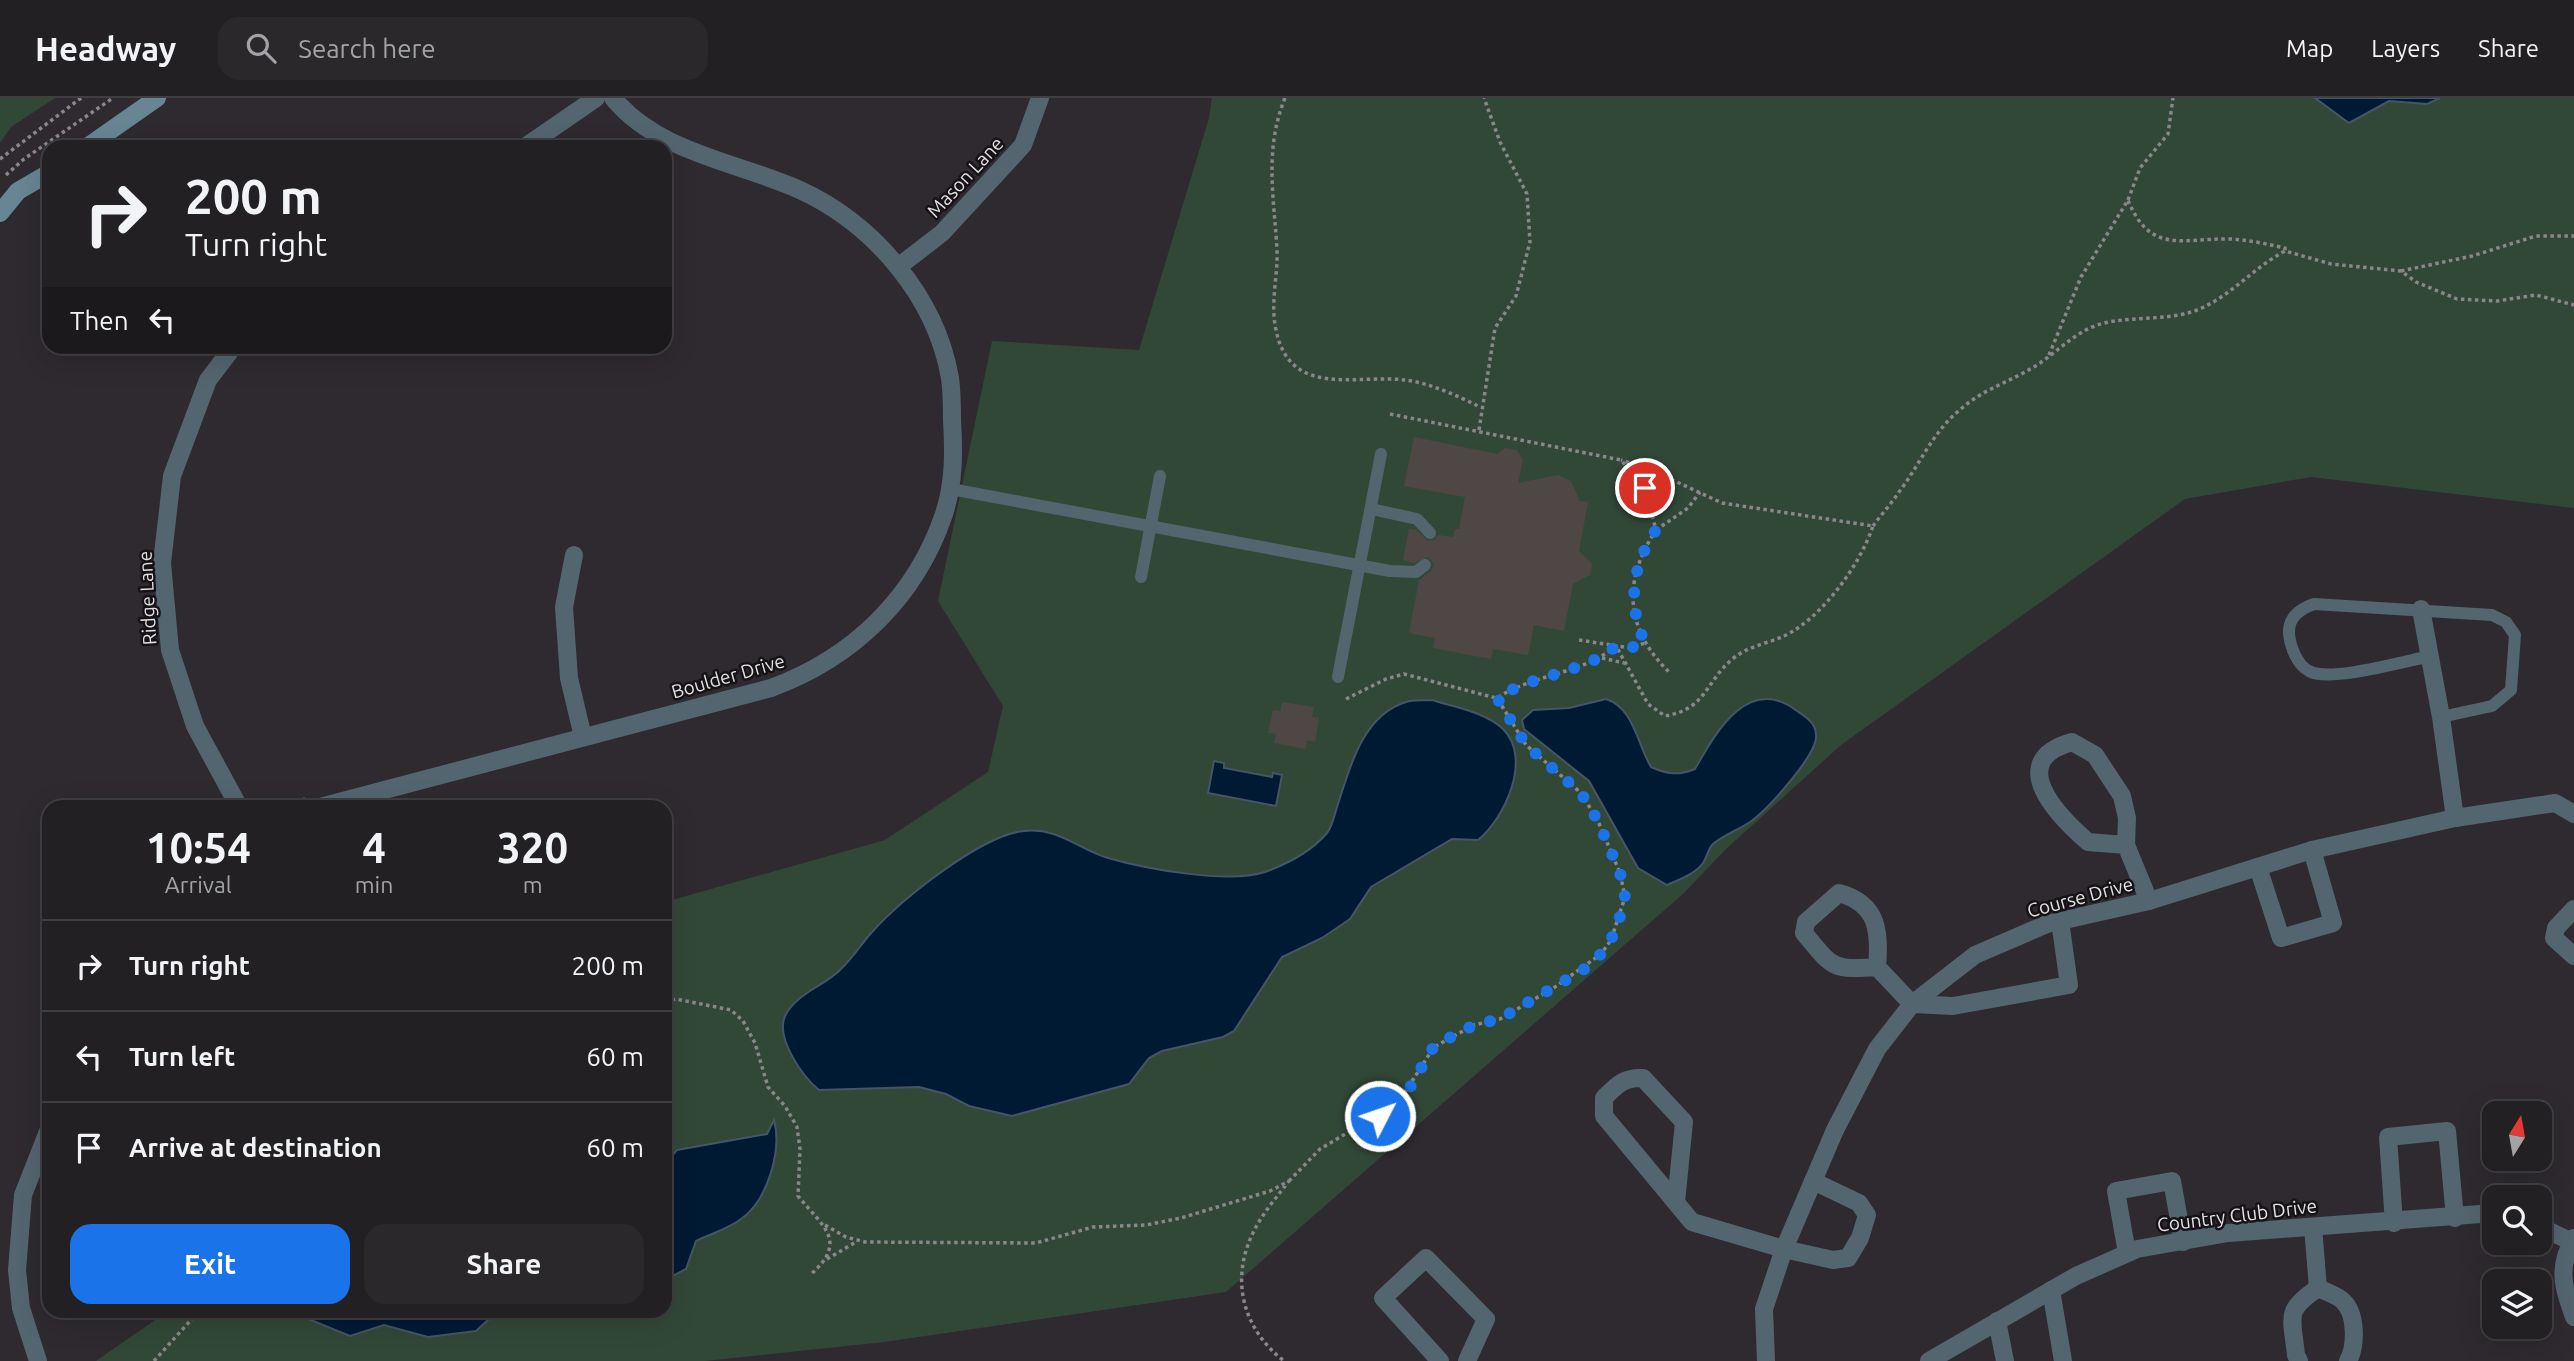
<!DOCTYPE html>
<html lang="en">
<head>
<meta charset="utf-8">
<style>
	body { margin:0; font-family:Ubuntu,sans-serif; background:#2a282b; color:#f1f3f6; height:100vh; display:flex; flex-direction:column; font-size:26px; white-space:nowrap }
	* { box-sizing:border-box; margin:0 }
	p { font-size:23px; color:#a2a3a6 }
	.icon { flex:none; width:38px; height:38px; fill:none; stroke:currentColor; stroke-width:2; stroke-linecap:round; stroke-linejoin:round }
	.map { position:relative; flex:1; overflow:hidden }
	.drawer { position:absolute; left:42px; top:702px; width:630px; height:518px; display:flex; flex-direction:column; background:#222023; border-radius:21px; box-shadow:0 7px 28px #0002,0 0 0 2px #3f3e41 }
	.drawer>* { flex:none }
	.hud { position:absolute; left:42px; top:42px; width:630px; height:214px; border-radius:21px; box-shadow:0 7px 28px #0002,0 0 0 2px #3f3e41; background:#222023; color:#f1f3f6; overflow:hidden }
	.needle { width:46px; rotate:11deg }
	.buttons { position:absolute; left:2482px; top:1003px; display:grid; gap:14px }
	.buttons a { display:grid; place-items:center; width:70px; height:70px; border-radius:14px; background:#222023; box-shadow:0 7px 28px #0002,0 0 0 2px #3f3e41; font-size:35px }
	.pin { position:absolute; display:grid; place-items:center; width:60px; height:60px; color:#fff; margin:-30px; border:4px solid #fff; border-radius:50%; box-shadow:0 2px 7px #0007 }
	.me { position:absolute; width:77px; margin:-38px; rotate:49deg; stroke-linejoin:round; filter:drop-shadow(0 0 5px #0008) }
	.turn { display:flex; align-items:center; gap:24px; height:147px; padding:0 28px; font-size:32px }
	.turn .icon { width:91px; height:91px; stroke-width:2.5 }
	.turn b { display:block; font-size:49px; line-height:60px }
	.then { display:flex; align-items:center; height:66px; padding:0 28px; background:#0003; gap:14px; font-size:26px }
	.eta { display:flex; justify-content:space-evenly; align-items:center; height:119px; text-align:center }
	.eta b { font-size:42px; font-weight:600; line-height:49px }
	.primary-button { display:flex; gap:14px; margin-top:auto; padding:14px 28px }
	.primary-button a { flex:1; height:80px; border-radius:21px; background:#1a73e8; color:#fff; font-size:28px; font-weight:600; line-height:80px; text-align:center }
	.primary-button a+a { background:#2a282b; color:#f1f3f6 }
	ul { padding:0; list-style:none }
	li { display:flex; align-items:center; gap:21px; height:91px; padding:0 28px; border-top:2px solid #3f3e41 }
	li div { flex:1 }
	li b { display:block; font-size:26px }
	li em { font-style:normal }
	header { display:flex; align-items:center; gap:42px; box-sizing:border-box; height:98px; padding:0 35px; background:#222023; border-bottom:2px solid #3f3e41 }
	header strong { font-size:33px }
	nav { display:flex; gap:38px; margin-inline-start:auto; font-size:24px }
	.search { width:490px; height:63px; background:#2a282b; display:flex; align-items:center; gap:18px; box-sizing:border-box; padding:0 24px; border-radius:21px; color:#a2a3a6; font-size:26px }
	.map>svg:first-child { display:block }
</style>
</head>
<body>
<header>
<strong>Headway</strong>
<div class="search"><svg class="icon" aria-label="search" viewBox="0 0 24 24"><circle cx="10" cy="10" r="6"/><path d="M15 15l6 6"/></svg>Search here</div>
<nav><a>Map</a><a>Layers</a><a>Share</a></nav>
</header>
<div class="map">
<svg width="2574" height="1263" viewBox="0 0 2574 1263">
	<rect width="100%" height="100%" fill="#2e2a2f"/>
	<g fill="#324837">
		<path d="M0 0H55L11 29 0 45Z"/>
		<path d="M1212 0H2574V410L2311 379 2185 401 1841 647 1726 751 1683 796 1226 1194 884 1244 705 1263H96L168 1213H665V804L885 742 988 674 1003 608 938 503 992 243 1139 252 1209 20Z"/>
	</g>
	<g fill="#001a33" stroke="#445568" stroke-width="2">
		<path d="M2315 0H2440L2427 6 2389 3 2349 25Z"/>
		<path d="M1606 601C1634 610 1637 646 1651 669 1667 676 1678 678 1695 671 1715 636 1748 575 1797 613 1806 619 1816 625 1816 637 1818 656 1770 708 1754 721 1742 731 1724 736 1713 746 1708 751 1707 759 1703 765 1695 776 1680 781 1667 787L1638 770 1589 683 1524 631 1522 622 1533 612 1569 610Z"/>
		<path d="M1432 602C1454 609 1485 614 1503 631 1533 661 1504 721 1478 742L1452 741 1371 789 1350 821 1322 840 1282 859 1234 933 1223 939 1162 953 1149 960 1129 986 1012 1018 969 1008 946 996 919 989 819 992C803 979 775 940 785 918 796 895 825 888 841 871 853 860 861 846 872 834 901 802 981 737 1024 733 1058 729 1078 751 1108 760 1146 771 1228 786 1265 774 1287 766 1311 754 1327 735 1333 728 1335 714 1338 706 1350 669 1363 617 1406 604 1414 601 1424 603 1432 602Z"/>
		<path d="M1214 663 1224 665V670L1272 679 1273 675 1282 677 1276 708 1208 695Z"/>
		<path d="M774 1022C782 1052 768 1102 741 1121 728 1131 710 1136 696 1143L686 1171 665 1182V1067L677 1052 767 1036Z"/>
		<path d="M305 1213H523L509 1219H491L476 1233 428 1239 384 1227 350 1238 306 1220Z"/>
	</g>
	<g fill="#4f4746">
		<path d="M1414 339 1497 356 1505 350 1517 352 1523 362 1518 385 1558 377 1571 383 1580 403 1588 404 1579 453 1592 466 1590 477 1573 486 1564 533 1534 527 1528 557 1493 551 1491 561 1433 550 1435 540 1409 535 1419 482 1431 473 1434 466 1428 459 1414 465 1403 462 1409 431 1416 432 1428 443 1435 442 1438 437 1453 439 1455 431H1459L1465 399 1404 388Z"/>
		<path d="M1282 604 1314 609 1312 619 1319 620 1315 644 1307 642 1306 651 1274 645 1276 636 1268 635 1273 612 1281 613Z"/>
	</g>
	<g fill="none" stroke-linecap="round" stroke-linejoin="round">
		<g stroke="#8a868b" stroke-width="3.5" stroke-dasharray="3.5 3.5" stroke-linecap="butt">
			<path d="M1285 0C1264 52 1274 98 1277 152 1278 179 1270 205 1276 232 1290 301 1356 276 1405 282 1430 285 1458 298 1480 309"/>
			<path d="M0 61 81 0"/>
			<path d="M6 77 24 61 113 0"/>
			<path d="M2128 102 2140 70 2168 36 2173 0"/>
			<path d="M2401 173 2472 158 2536 138H2574"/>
			<path d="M2049 257 2081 179 2128 102C2150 157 2183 140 2230 141 2249 142 2267 146 2285 150V153"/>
			<path d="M1390 316 1621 362 1645 390 1656 432C1621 485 1626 533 1671 576"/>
			<path d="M1479 332 1495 230 1516 198 1530 144 1527 96 1500 44 1484 0"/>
			<path d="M1873 428C1881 417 1891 406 1899 394 1921 365 1932 334 1962 310 1985 290 2015 282 2040 265 2059 252 2075 235 2097 227 2129 217 2165 224 2197 212 2230 199 2253 170 2285 153L2331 166 2401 173 2416 184 2457 201 2497 203 2536 197 2574 207"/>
			<path d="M1656 432 1688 410 1700 394"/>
			<path d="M1579 542 1630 550 1645 545"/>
			<path d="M1602 560 1624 565"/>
			<path d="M1346 601 1386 581 1404 576 1496 600"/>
			<path d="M283 709 305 701"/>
			<path d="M665 904 676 901 731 912 743 923 755 945 768 989 785 1008 797 1029 800 1051 798 1098C823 1129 849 1143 810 1177"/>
			<path d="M1289 1083 1320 1051 1398 1005 1434 949 1474 927 1500 921 1555 889 1601 856 1611 842 1625 799 1620 775 1598 723 1581 695 1526 647 1497 600C1533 576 1583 576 1616 548L1648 606 1665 618C1708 611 1705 582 1735 559 1749 548 1769 545 1784 538 1822 520 1860 467 1873 428L1722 405 1649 371 1621 362"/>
			<path d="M825 1127 846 1139 865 1144 1036 1145 1093 1129 1146 1127 1181 1120 1270 1093 1289 1083C1276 1100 1261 1117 1252 1137 1230 1184 1244 1232 1284 1263"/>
			<path d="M827 1161 856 1144"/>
			<path d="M154 1263 199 1213"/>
		</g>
		<g stroke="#53656f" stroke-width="12">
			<path d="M951 391 1390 473 1416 474 1425 467"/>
			<path d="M1371 411 1417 421 1430 435"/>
			<path d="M1141 479 1160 378"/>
			<path d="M2431 558C2405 563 2329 585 2309 573 2297 567 2290 548 2289 536 2288 519 2300 511 2314 506L2492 517 2506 524 2515 537 2511 592 2492 608 2441 619"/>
			<path d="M1338 579 1381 356"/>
		</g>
		<g stroke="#53656f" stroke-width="18">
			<path d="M525 49 596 0"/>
			<path d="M898 169 942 135 1023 47 1040 0"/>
			<path d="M234 248 208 282 172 378 162 465 170 552 195 628 239 709"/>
			<path d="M574 457 564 509 569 580 583 639"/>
			<path d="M2421 511 2441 619 2455 720"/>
			<path d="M320 709 771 590C853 560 916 499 944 416 954 385 954 355 952 322 952 308 952 294 950 280 936 199 874 126 800 92 738 64 658 55 613 0"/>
			<path d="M2126 747 2127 720 2122 698 2095 657 2072 644C2004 663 2058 718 2088 744L2126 747 2149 803"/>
			<path d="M2258 769 2281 840 2333 825 2312 752"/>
			<path d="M2574 811 2556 830 2554 840 2574 858"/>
			<path d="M1877 869C1831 872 1833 870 1804 835L1806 824 1839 795C1879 806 1880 835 1877 869L1912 906 1953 908 2069 887 2060 823"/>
			<path d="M1676 1104 1684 1024 1643 980C1624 979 1617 987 1604 1000V1018L1692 1124 1784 1151 1833 1162 1848 1160 1860 1140 1867 1117 1859 1105 1813 1083"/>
			<path d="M2394 1125 2388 1039 2447 1033 2455 1120"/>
			<path d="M2539 1128 2572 1144"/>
			<path d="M2313 1129 2318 1190"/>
			<path d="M2574 1140C2557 1170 2563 1188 2574 1219"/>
			<path d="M2127 1155 2116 1093 2172 1083 2183 1144"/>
			<path d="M2318 1190C2326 1194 2337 1197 2343 1203 2357 1216 2356 1249 2348 1263"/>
			<path d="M2051 1192 2063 1263"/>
			<path d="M1997 1223 2005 1263"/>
			<path d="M38 1263 21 1210 17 1172 23 1097 49 1031"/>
			<path d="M1440 1263 1383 1200 1426 1160 1486 1221 1467 1263"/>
			<path d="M1766 1263 1764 1211 1784 1151 1835 1032 1877 951 1912 906 1975 857 2047 826 2149 803 2312 752 2455 720 2555 705 2574 716"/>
			<path d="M1929 1263 2076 1178 2137 1151 2228 1135 2494 1115"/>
			<path d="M2299 1263 2296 1257C2292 1218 2284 1213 2318 1190"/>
		</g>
		<g stroke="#688594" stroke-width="18">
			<path d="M87 49 157 0"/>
			<path d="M0 115 18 93 49 75"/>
		</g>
	</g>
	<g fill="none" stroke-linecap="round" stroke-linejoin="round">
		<path stroke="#1a73e8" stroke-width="12" stroke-dasharray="0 21.6" d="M1380 1018 1398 1005 1409 991 1434 948 1474 927 1500 921 1583 872 1601 856 1611 842 1619 822 1625 799 1620 775 1598 723 1581 695 1526 647 1497 600C1533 576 1583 576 1616 548L1630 550 1645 545C1627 505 1632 468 1656 432L1645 390"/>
	</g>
	<g text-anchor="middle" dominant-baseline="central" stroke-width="5" stroke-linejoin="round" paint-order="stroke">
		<g font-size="19" fill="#e3e0e4" stroke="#151316">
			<text transform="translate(965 79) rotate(-47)">Mason Lane</text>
			<text transform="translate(147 500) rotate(-93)">Ridge Lane</text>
			<text transform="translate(728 578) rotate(-16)">Boulder Drive</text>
			<text transform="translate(2080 799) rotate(-15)">Course Drive</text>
			<text transform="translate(2237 1117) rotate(-7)">Country Club Drive</text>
		</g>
	</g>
</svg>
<div class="buttons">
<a><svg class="needle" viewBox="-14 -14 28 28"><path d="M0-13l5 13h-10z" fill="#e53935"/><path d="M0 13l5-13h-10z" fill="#a2a3a6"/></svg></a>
<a><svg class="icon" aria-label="search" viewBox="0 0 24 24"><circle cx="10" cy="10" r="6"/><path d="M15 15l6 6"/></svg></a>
<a><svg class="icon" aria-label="layers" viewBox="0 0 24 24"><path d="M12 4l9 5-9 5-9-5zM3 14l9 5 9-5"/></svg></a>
</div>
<div class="pin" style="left:1645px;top:390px;background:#d93025"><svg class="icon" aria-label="arrive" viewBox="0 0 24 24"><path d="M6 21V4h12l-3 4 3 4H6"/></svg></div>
<svg class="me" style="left:1380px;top:1018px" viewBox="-20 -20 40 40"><circle r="17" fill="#1a73e8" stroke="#fff" stroke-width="3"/><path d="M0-11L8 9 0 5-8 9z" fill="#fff"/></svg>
<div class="hud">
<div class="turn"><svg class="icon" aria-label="right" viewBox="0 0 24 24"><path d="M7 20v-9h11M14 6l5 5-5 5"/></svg><div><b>200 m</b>Turn right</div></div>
<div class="then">Then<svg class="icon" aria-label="left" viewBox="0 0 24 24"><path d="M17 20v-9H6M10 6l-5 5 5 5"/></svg></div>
</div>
<section class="drawer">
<div class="eta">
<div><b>10:54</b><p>Arrival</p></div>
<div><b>4</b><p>min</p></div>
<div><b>320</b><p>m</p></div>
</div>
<ul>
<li><svg class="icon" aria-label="right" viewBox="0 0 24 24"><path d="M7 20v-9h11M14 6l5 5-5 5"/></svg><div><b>Turn right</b></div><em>200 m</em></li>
<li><svg class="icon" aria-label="left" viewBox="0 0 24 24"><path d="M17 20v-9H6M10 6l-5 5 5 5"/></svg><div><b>Turn left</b></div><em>60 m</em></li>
<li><svg class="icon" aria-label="arrive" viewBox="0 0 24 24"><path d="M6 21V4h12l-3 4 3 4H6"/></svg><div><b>Arrive at destination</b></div><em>60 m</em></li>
</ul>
<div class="primary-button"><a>Exit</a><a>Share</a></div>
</section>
</div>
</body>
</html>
